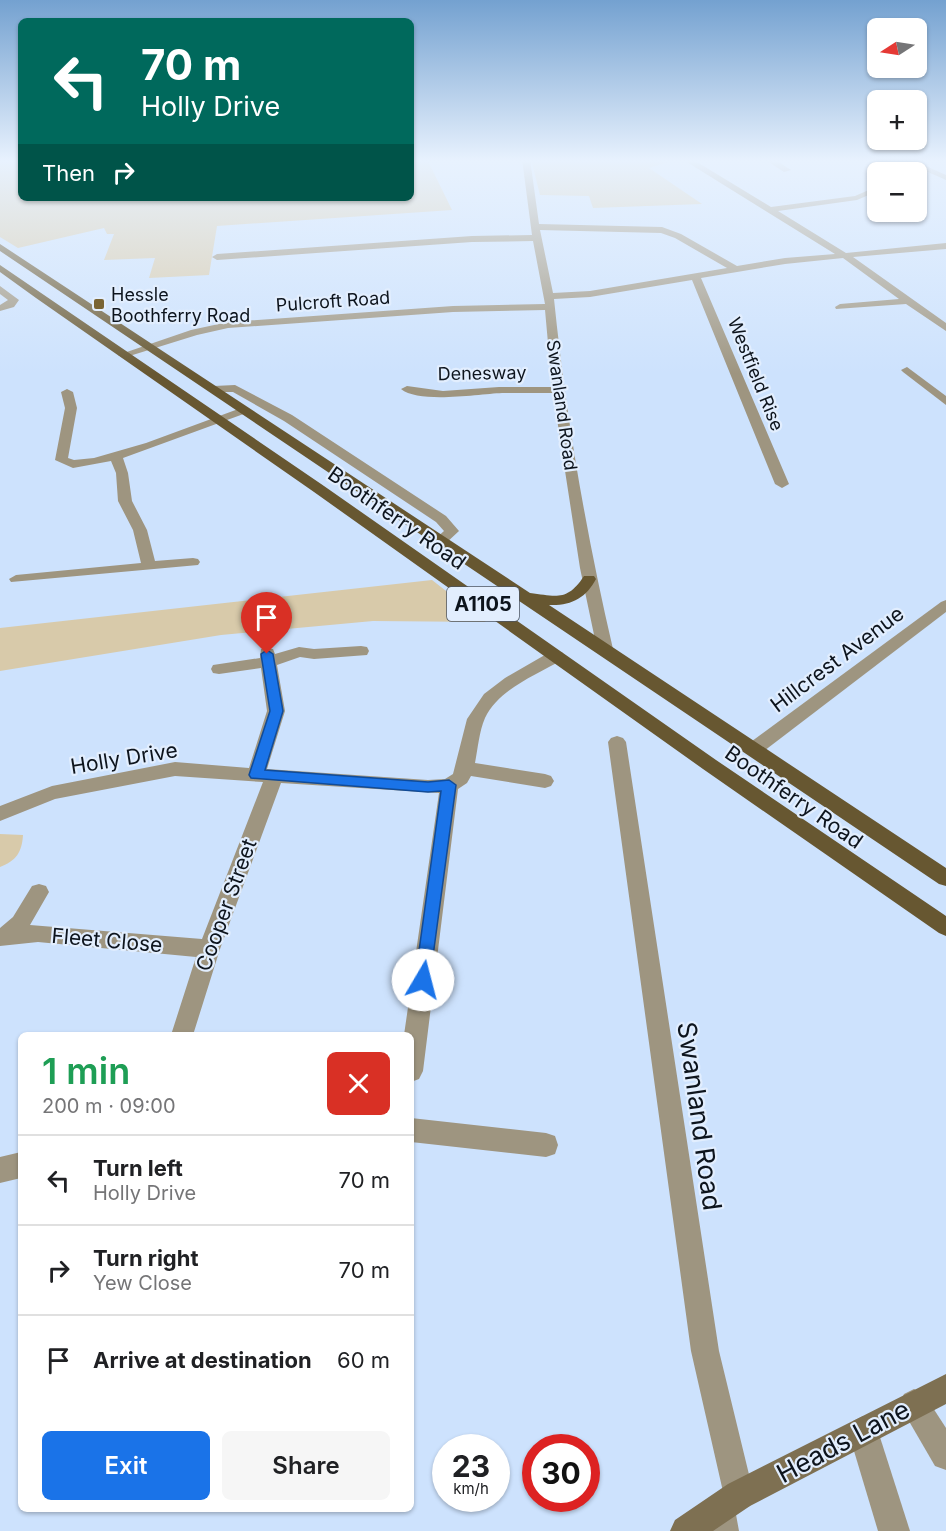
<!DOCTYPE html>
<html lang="en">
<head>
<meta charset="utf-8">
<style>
	body { margin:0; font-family:Inter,sans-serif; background:#f6f6f6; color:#202124; height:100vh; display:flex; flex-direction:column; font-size:22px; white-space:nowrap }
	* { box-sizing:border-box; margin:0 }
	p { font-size:20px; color:#757577 }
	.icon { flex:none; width:33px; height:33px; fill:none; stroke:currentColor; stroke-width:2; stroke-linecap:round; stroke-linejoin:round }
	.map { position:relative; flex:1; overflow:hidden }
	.details { position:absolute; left:18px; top:1032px; width:396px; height:480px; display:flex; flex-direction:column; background:#fff; border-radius:9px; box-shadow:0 2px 4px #0004 }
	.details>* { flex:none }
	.banner { position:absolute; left:18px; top:18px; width:396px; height:183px; border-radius:9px; box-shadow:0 2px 4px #0004; background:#00695c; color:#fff; overflow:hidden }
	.needle { width:39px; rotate:258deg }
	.tools { position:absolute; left:867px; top:18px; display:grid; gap:12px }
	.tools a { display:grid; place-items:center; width:60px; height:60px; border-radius:9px; background:#fff; box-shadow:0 2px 4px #0004; font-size:30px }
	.speed { position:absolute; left:432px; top:1434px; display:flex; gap:12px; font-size:30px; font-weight:700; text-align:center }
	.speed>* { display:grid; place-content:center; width:78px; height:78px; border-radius:50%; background:#fff; box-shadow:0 2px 4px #0004; line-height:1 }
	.speed small { font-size:15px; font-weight:400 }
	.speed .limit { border:9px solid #d22; background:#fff; color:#111 }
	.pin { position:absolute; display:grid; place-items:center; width:51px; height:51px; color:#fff; margin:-62px -26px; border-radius:50% 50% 50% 0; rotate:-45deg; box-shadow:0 0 6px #0007 }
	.pin .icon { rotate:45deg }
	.me { position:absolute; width:66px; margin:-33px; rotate:8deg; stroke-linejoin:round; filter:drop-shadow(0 0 4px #0008) }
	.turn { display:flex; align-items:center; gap:21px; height:126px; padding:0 24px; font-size:27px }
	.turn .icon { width:78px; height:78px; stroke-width:2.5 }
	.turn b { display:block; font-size:42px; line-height:51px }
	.then { display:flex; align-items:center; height:57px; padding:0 24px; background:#0003; gap:12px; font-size:22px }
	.round { display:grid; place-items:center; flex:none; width:63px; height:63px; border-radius:9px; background:#f6f6f6 }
	.overview { display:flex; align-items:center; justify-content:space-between; height:102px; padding:0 24px }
	h1 { font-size:36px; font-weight:600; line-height:45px; color:#1e9e55 }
	.action { display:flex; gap:12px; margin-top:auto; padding:12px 24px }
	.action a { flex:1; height:69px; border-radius:9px; background:#1a73e8; color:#fff; font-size:24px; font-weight:600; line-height:69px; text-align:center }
	.action a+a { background:#f6f6f6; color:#202124 }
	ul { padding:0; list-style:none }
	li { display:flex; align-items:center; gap:18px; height:90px; padding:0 24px; border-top:2px solid #e0e0e0 }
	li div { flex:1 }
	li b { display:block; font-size:22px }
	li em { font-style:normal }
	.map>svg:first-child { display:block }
</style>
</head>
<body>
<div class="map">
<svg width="946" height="1531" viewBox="0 0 946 1531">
	<rect width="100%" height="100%" fill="#cde2fd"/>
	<g fill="#d8caaa">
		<path d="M411 159H427L452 210 217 226 209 275 149 278 155 258 104 260 114 234H107L104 228 18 248 0 237V161L21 160V198H411Z"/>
		<path d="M531 159H677L649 168 702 204 593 208 589 196 540 195Z"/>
		<path d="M432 580 486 622 373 621 221 635 0 671V628Z"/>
		<path d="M0 834 23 835C22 852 16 861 0 867Z"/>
	</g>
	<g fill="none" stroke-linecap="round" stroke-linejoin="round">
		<g fill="#9e9580" fill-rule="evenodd">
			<path d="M522 159H530L539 224 662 227 681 234 737 266 785 258 835 254 682 159H692L771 207 855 196 878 186V191L857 200 778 211 846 253 946 243V249L853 257 946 323V331L906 304 836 309 835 307 840 304 899 299 843 258 785 264 701 278 789 484 782 488 775 484 692 280 590 297 554 299C566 417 586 533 613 649L605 654 597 649 580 568 553 393C536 393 519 393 502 393 479 394 419 404 401 389L407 386 443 391 499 387H552L545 310 453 312 228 328 197 335 123 358 118 355 191 330 228 322 453 306 545 304 533 241 472 242 217 260 212 257 217 254 472 236 532 235ZM540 230 661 233 675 238 727 268 590 291 553 293Z"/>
			<path d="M764 159H774L791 170 784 172Z"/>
			<path d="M899 159H910L946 175V180Z"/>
			<path d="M0 286 19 300 14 307 0 311V305L8 300 0 294Z"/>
			<path d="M907 367 946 396V405L903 372 901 370Z"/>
			<path d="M235 385 292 415 446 516 459 531 445 544H435L433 541 444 531 436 522 284 421 233 392H214L208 389 214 386Z"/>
			<path d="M67 389 73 392 77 408 68 458 74 460 94 458 146 443 241 408H249V412L123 458 128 473 132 501 147 530 155 561 193 558 198 559 200 562 198 565 11 582 9 579 16 575 141 563 133 530 118 501 116 473 111 461 73 468 55 460 65 408 61 392Z"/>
			<path d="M946 600V612L760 754 754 755 748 754 745 749 748 744 941 602Z"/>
			<path d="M361 646 367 647 369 651 367 655 314 659 300 657 277 665 285 711 267 769 428 780 445 779 453 774 467 719 484 694 505 678 550 652H562L564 656 562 660C536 675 499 689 485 718 479 732 478 748 475 763L545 774 551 776 554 781 551 786 545 788 471 776 467 783 458 789 423 1071 419 1079 411 1082V1035H404L439 793 281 783 220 949 193 1035H171L196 957 38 942 0 946V928L13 917 32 886 39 884 46 886 49 892 30 925 202 939 263 782 175 776 55 799 0 821V806L52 786 175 762 249 768 267 711 261 668 219 674 213 673 211 669 213 665 260 658 261 649H273L275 654 299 647 314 649Z"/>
			<path d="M617 736 623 738 626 742 719 1351 754 1495 750 1506 739 1510 735 1509 739 1531H707L704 1510 709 1499 720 1494 724 1496 691 1351 608 742 611 738Z"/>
			<path d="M411 1118 546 1133 555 1136 558 1145 555 1154 546 1157 411 1142Z"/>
			<path d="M21 1152V1178L0 1183V1157Z"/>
			<path d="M914 1389 924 1394 946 1428V1470L935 1466 899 1404 904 1394Z"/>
			<path d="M863 1416 873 1421 878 1431 910 1531H878L848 1431 853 1421Z"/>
		</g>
		<path fill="#7e7052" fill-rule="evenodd" d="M946 1374V1404L750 1506 713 1531H670L675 1520 728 1484Z"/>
		<g fill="#675731" fill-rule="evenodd">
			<path d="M0 244 530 593C556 596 567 602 584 576H594L596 579C586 598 571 606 549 605L946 868V886L939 884 0 251Z"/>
			<path d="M0 265 324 486 716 760 946 916V936L939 933 703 769 314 492 36 298 0 272Z"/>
		</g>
	</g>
	<linearGradient id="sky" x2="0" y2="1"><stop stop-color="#74a1d0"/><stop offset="0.43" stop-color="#e8f2fe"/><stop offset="1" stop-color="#e8f2fe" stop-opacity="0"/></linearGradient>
	<rect width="946" height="374" fill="url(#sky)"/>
	<path fill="#1a73e8" stroke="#114b97" stroke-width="1.5" d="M267 650 273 654 283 711 265 770 428 782 449 780 456 785 429 986 423 988 417 986 415 980 441 791 428 792 251 778 249 775 270 711 261 654Z"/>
	<rect fill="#796434" stroke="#e2eefe" stroke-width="2" x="93" y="298" width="12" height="12" rx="3"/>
	<g text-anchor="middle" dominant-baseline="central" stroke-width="4.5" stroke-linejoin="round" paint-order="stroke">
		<g font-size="18" fill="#0d141d" stroke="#e2eefe" text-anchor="start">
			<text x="111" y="294">Hessle<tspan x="111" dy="21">Boothferry Road</tspan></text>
		</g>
		<g font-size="18" fill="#0d141d" stroke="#e2eefe">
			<text transform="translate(333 301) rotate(-4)">Pulcroft Road</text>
			<text transform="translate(482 373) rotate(-1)">Denesway</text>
			<text transform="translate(756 374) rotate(68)">Westfield Rise</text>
			<text transform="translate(562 405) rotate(82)">Swanland Road</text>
		</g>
		<rect fill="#e2eefe" stroke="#4d5560" stroke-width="1.5" x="447" y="587" width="72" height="34" rx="4.5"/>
		<g font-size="20" font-weight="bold" fill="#0d141d">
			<text x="483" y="604">A1105</text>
		</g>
		<g font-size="21" fill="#0d141d" stroke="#e2eefe">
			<text transform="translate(397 518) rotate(35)">Boothferry Road</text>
			<text transform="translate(837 659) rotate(-37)">Hillcrest Avenue</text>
			<text transform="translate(124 758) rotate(-9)">Holly Drive</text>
			<text transform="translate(794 797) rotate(35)">Boothferry Road</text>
			<text transform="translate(226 905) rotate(-70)">Cooper Street</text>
			<text transform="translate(107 940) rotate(5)">Fleet Close</text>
		</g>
		<g font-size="26" fill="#0d141d" stroke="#e2eefe">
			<text transform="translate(700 1116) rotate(82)">Swanland Road</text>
			<text transform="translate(843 1441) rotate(-28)">Heads Lane</text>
		</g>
	</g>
</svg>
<div class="tools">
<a><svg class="needle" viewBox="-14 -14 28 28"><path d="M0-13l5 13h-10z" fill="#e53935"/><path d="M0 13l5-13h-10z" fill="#757577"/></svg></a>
<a>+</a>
<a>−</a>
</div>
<div class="speed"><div>23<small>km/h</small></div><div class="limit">30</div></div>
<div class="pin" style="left:267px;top:654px;background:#d93025"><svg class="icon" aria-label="arrive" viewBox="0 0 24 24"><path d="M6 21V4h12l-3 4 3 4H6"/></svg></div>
<svg class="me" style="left:423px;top:980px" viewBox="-20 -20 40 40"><circle r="19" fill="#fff"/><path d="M0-13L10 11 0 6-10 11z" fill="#1a73e8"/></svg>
<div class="banner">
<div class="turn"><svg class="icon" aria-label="left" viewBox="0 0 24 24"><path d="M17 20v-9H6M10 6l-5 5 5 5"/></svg><div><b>70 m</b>Holly Drive</div></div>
<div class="then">Then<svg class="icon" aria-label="right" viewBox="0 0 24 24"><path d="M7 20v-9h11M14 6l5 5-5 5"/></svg></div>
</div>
<section class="details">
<div class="overview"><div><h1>1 min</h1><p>200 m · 09:00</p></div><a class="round" style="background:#d93025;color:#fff"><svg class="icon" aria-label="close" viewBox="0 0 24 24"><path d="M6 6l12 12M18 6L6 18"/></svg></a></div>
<ul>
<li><svg class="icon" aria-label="left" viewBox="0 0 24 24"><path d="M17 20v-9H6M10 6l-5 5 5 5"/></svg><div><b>Turn left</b><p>Holly Drive</p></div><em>70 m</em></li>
<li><svg class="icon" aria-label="right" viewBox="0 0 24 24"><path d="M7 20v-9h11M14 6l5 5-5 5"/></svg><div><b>Turn right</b><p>Yew Close</p></div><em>70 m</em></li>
<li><svg class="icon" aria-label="arrive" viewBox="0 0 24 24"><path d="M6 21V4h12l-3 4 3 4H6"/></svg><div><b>Arrive at destination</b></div><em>60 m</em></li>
</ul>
<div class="action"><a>Exit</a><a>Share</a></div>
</section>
</div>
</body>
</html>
